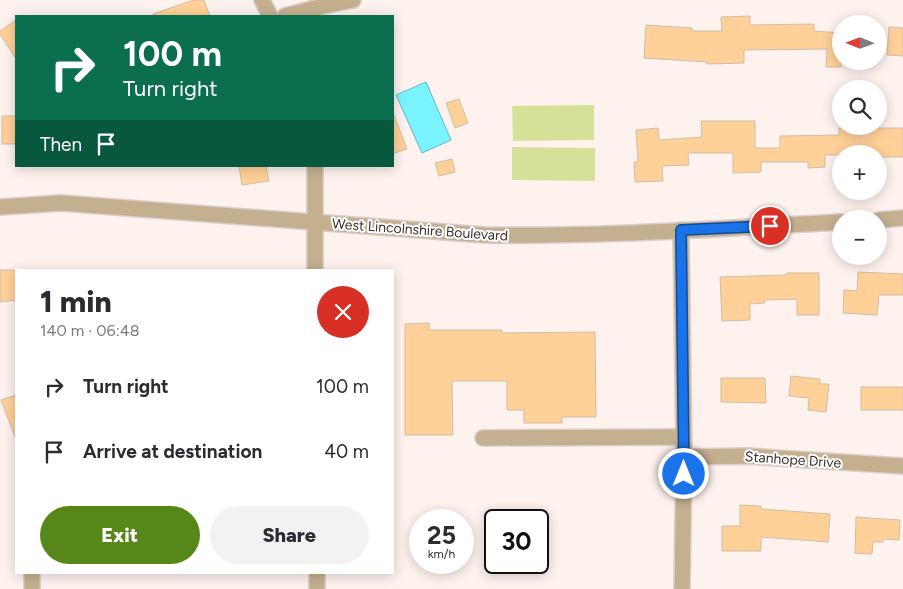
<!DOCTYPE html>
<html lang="en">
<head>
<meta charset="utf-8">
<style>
	body { margin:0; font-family:Figtree,sans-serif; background:#f2f2f3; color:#2b2b33; height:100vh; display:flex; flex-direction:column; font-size:19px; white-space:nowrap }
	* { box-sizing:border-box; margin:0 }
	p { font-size:16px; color:#7c7c81 }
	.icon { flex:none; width:28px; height:28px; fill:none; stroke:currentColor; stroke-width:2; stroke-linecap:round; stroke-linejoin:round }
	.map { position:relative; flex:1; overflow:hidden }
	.panel { position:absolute; left:15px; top:269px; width:379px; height:305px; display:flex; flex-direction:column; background:#fff; border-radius:0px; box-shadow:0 2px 12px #0003 }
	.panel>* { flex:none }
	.top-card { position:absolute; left:15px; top:15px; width:379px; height:152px; border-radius:0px; box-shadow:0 2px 12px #0003; background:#0b6e4f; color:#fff; overflow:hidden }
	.needle { width:32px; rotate:271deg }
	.controls { position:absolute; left:832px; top:15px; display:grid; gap:10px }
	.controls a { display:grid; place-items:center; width:55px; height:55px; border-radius:50%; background:#fff; box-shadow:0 2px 12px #0003; font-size:25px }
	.speed { position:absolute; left:409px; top:509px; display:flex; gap:10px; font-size:25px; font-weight:700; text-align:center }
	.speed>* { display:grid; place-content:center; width:65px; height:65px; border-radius:50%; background:#fff; box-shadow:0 2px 12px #0003; line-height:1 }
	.speed small { font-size:12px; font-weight:400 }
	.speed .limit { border:2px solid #111; border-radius:8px; background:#fff; color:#111 }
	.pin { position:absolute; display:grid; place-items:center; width:42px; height:42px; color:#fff; margin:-21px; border:2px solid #fff; border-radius:50%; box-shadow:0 1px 5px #0007 }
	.me { position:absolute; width:55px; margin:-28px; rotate:0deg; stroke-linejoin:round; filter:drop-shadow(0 0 4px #0008) }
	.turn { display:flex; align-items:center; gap:18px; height:105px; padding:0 25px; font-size:22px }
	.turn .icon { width:65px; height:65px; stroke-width:2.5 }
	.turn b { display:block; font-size:35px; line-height:42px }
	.then { display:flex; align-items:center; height:48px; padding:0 25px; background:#0003; gap:10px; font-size:19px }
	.round { display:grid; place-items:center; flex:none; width:52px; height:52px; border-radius:26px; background:#f2f2f3 }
	.summary { display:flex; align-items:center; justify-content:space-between; height:85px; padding:0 25px }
	h1 { font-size:30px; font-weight:800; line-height:38px }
	.action { display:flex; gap:10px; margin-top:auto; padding:10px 25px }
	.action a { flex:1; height:58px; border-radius:30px; background:#588719; color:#fff; font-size:20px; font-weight:800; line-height:58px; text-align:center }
	.action a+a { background:#f2f2f3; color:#2b2b33 }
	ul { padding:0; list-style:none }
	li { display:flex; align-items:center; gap:15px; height:65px; padding:0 25px }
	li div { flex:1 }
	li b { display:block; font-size:19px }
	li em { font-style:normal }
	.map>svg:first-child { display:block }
</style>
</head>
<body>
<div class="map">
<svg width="903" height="589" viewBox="0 0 903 589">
	<rect width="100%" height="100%" fill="#fdf2ed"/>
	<g fill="#d5e199">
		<path d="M594 105V140L513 141 512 106Z"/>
		<path d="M512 147 595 148V181L512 180Z"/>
	</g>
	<path fill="#78f3ff" stroke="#66b9c0" d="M426 82 451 140 422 153 396 95Z"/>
	<g fill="#ffd098" stroke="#d0bea9">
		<path d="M194 0H204L210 16H153V14Z"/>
		<path d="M750 16V25L814 24V31L841 33V67H826L827 49 744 50V63L707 64V62L644 58 646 25 692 28V31H722L721 17Z"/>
		<path d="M16 20V59L0 34V31Z"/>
		<path d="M889 27 903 28V56L887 55Z"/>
		<path d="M459 99 468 123 455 128 446 103Z"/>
		<path d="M392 115H394L407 149 392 154Z"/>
		<rect x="2" y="116" width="14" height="28"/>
		<path d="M701 121H755V148H780V136L839 135V128H903V157H879V154L825 155V167L808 168V162H761V172L733 173V153H688L689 165 662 166 663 181 635 182 634 162H638L636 130 658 128 659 140 702 137Z"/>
		<path d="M452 159 455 172 439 176 435 163Z"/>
		<path d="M239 166H266L269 181 242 185Z"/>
		<path d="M0 270H16V300L0 302Z"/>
		<path d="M858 272 903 274V295H879L877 315 843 313 844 290 857 291Z"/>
		<path d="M787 273H819V315H797V299L765 300V303L750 304V320L722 321 720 277 787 275Z"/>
		<path d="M429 323V330H502V333L595 332 596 417H562V423H524V410H507V381H452L453 435H405V324Z"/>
		<path d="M791 376 820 379V384H829L826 412 808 410 809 398 789 396Z"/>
		<path d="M721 378H765L766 403 721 402Z"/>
		<rect x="861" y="387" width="42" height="23"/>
		<path d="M16 395V437H15L1 400Z"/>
		<path d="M740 505 761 506V509L830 514 828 542 761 537V551H722V526H740Z"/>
		<path d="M856 517 900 520 899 540 883 539V542H873L872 554 855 553Z"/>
	</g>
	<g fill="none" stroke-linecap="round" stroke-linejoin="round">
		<defs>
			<g id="minor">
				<path d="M262 0 270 16"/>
				<path d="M285 16 323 6 353 0"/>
				<path d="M315 166V270"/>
				<path d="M0 207 61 203 485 235C604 237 722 228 841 222"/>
				<path d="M879 220 903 218"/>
				<path d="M681 230 684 457 682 589"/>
				<path d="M483 438 683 437"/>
				<path d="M684 457 748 456 903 466"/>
				<path d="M32 572V589"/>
				<path d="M317 572V589"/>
			</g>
		</defs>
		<use href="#minor" stroke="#dacfca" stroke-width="18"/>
		<use href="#minor" stroke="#c4af8f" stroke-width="15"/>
	</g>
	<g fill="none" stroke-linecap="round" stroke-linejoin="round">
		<defs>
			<path id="route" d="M684 474 681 230 770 226"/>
		</defs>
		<use href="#route" stroke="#114b97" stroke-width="12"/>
		<use href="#route" stroke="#1a73e8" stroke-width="9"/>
	</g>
	<g text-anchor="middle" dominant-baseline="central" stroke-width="4" stroke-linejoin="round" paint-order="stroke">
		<g font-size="14" fill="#3c312c" stroke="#fff">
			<text transform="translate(420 230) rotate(4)">West Lincolnshire Boulevard</text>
			<text transform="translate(793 460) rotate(4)">Stanhope Drive</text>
		</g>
	</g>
</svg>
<div class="controls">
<a><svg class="needle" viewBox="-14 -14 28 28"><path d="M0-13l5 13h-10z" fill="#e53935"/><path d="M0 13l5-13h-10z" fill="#7c7c81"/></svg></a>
<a><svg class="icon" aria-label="search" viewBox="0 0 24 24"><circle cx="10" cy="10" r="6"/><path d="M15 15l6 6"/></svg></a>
<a>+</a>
<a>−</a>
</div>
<div class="speed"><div>25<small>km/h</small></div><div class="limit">30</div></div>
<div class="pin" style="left:770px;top:226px;background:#d93025"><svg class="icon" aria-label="arrive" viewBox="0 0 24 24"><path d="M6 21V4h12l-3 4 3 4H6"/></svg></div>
<svg class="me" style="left:684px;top:474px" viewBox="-20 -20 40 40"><circle r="17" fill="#1a73e8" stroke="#fff" stroke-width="3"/><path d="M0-11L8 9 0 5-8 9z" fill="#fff"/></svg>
<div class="top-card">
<div class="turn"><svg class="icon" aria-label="right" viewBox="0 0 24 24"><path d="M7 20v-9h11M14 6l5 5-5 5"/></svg><div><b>100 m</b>Turn right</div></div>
<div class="then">Then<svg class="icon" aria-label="arrive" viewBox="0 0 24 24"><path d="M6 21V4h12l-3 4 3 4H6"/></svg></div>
</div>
<section class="panel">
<div class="summary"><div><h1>1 min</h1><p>140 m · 06:48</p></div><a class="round" style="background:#d93025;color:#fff"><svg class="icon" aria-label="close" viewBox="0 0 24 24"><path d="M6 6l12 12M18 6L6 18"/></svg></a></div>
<ul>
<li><svg class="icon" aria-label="right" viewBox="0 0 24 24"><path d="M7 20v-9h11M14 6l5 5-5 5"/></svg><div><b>Turn right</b></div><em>100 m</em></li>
<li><svg class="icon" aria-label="arrive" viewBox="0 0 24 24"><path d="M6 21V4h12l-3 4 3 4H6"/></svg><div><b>Arrive at destination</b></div><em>40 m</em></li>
</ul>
<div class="action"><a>Exit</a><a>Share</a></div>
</section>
</div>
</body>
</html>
